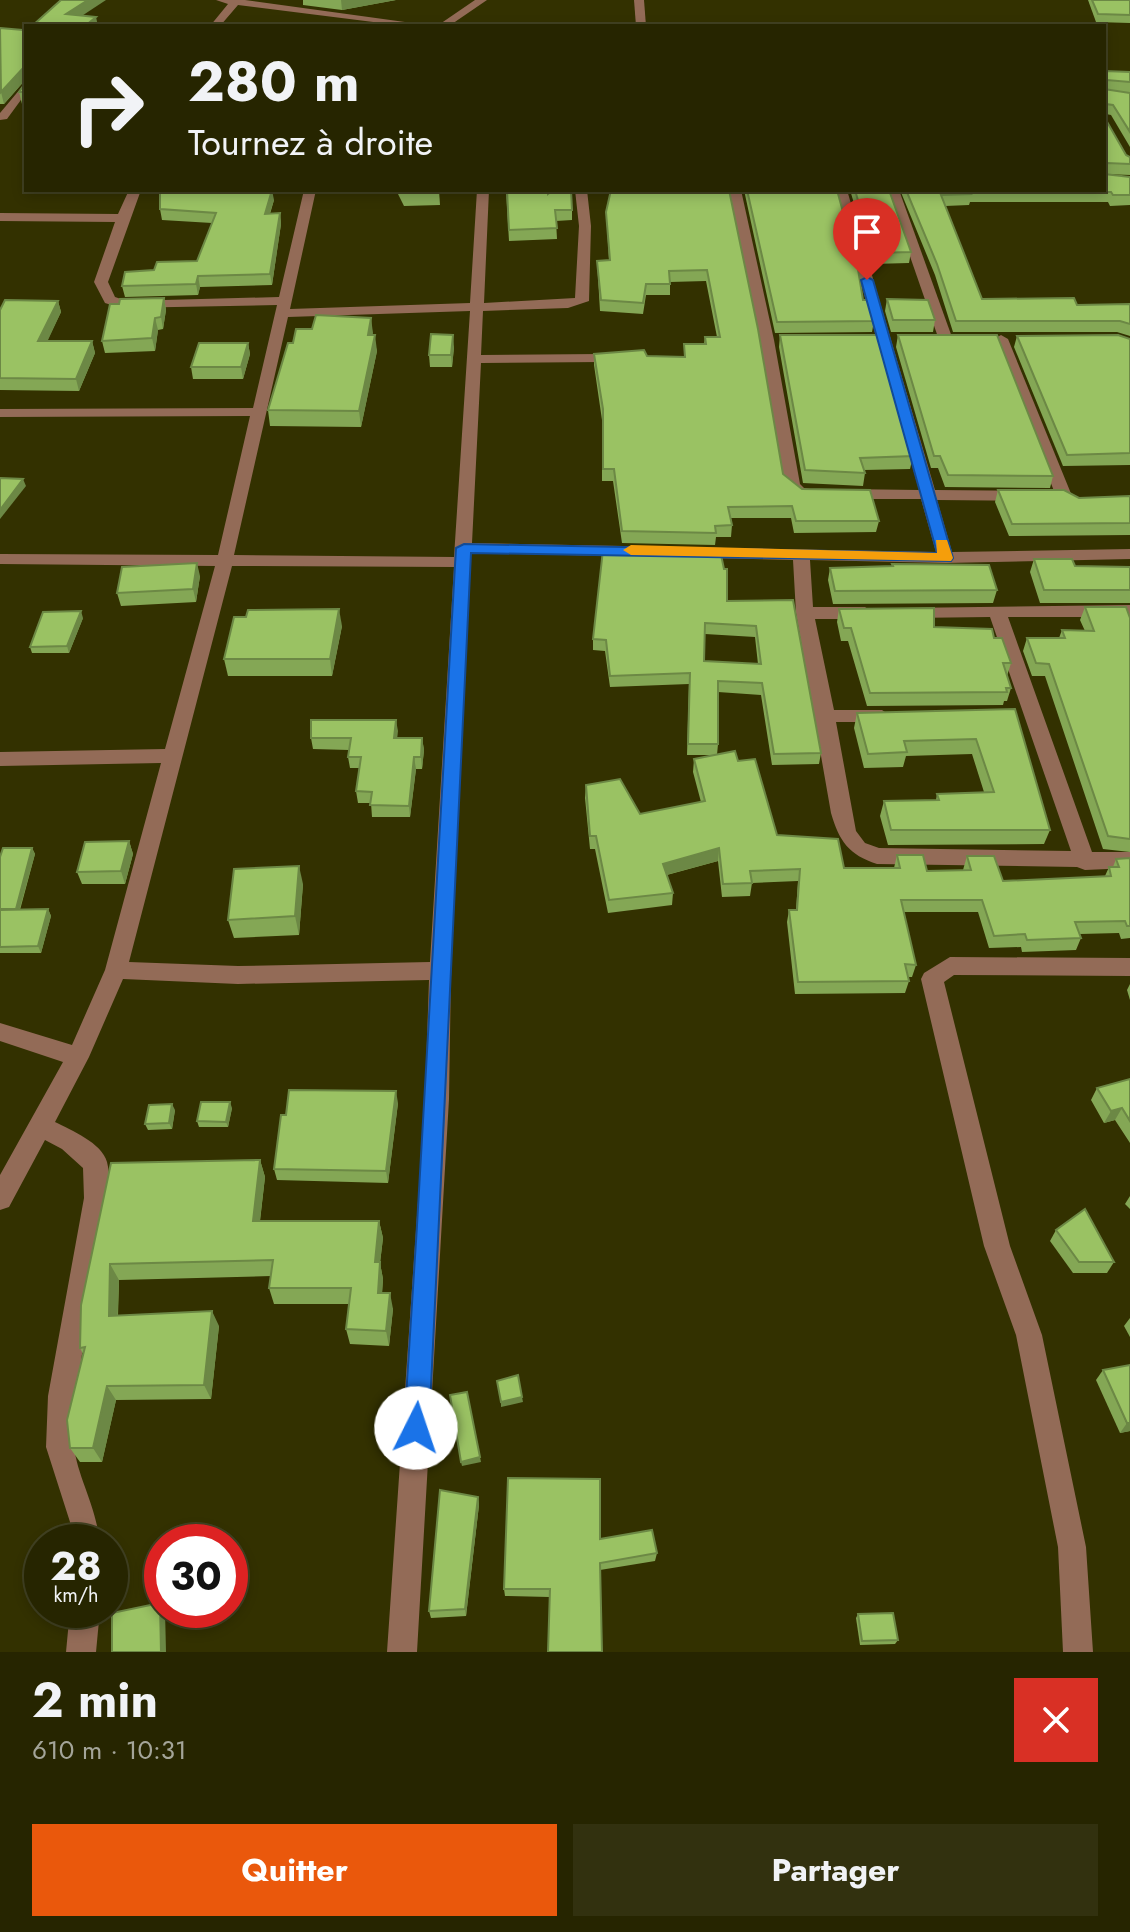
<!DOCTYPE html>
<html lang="fr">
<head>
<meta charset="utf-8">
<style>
	body { margin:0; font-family:Jost,sans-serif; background:#32310f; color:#f1f3f6; height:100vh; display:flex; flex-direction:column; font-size:30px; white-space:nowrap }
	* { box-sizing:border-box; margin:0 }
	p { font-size:26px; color:#a4a599 }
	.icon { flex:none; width:44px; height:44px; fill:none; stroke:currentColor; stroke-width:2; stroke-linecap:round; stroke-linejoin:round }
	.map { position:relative; height:1652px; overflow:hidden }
	.sheet { display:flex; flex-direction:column; background:#262500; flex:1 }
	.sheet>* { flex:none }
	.hud { position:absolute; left:24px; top:24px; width:1082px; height:168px; border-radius:0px; box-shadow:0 4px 12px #0003,0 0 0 2px #424222; background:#262500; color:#f1f3f6; overflow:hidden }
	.speed { position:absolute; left:24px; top:1524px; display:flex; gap:16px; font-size:40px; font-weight:700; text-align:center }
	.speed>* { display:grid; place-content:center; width:104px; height:104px; border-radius:50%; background:#262500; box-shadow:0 4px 12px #0003,0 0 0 2px #424222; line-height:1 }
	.speed small { font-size:20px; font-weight:400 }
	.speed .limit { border:12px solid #d22; background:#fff; color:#111 }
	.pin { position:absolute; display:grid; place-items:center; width:68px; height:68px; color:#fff; margin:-82px -34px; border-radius:50% 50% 50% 0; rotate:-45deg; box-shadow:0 0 8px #0007 }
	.pin .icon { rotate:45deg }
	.me { position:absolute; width:88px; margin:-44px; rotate:4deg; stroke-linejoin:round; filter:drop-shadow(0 0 6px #0008) }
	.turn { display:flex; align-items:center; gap:28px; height:168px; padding:0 32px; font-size:36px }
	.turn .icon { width:104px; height:104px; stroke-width:2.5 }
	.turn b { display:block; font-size:56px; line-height:68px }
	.round { display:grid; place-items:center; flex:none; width:84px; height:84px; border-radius:0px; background:#32310f }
	.head { display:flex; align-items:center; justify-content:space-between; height:136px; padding:0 32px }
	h1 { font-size:48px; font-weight:700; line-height:60px }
	.primary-button { display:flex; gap:16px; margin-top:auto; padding:16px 32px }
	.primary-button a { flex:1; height:92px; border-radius:0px; background:#ea580c; color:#fff; font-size:32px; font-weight:700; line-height:92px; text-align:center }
	.primary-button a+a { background:#32310f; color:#f1f3f6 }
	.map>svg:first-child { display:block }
</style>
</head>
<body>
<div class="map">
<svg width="1130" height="1652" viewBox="0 0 1130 1652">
	<rect width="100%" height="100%" fill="#333100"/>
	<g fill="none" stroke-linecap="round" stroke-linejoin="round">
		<g fill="#936b57" fill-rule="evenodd">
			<path d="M216 0H245L434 26H405L238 5 220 26H210L228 4Z"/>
			<path d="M475 0H487L449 26H437Z"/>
			<path d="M634 0H644L646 26H636Z"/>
			<path d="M26 82V93L7 119 0 120V113Z"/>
			<path d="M129 190H141L108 282 115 297 127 301 279 297 304 190H316L290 309 470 303 477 190H489L484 303 575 298 579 226 575 190H587L591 226 589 301 568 308 483 311 481 355 601 354 608 358 601 362 481 363 472 543 936 552 921 499H843L835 494 843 489 919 490 835 190H847L935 490 1054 491 994 339 1001 335 1008 339 1072 496 1064 501 937 500 952 552 1130 549V559L946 563 810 560 813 607H865L874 613 865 619H815L834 710H882L891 716 882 722H836L856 831 865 843 879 848 1071 851 990 617 909 618 900 612 903 608 1130 605V617H1008L1092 852H1130V868L1085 870 1077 867 877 864C849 855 839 841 831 813L796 613 793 560 471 553 451 971 449 1099 417 1652H387L425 1099 429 980 238 984 123 979 89 1057 55 1122C71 1130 102 1143 107 1162 114 1191 104 1225 99 1254 89 1316 75 1378 74 1442 74 1471 98 1508 99 1542H71L70 1522 46 1447 48 1396 84 1198 83 1168 62 1149 45 1140 9 1207 0 1210V1175L63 1062 0 1041V1023L72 1045 105 970 161 763 0 766V752L165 749 215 566 0 564V554L218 555 250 416 0 417V409L253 408 277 305 121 308 105 303 94 282 115 222 0 221V213L118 214ZM470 311 454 557 234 555 288 317ZM232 566 454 567 430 962 238 966 129 962Z"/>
			<path d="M729 190H741L774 340 800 484 804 488 817 490V496H794L784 485 760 340Z"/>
			<path d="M887 190H899L953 340 951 343 939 340Z"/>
			<path d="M950 957 1130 958V976L954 975 944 982 1010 1246 1042 1335 1086 1547 1093 1652H1063L1058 1547 1016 1335 984 1246 921 979 924 973Z"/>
			<path d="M70 1610H100L96 1652H66Z"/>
		</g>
	</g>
	<g fill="#84a755" fill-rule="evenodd">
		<path d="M303 0H396L342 10 303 5Z"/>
		<path d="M1088 0H1130V23L1096 22Z"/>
		<path d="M0 28 26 79 4 104H0Z"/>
		<path d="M1104 71 1130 72V93L1119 92 1130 93V147L1111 115 1106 114V120L1126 155 1130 157V175L1104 174Z"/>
		<path d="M26 82V104H22L19 92Z"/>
		<path d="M1130 177V205L1110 206 1108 202H970L969 205 945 206 982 299 1077 305 1130 304V336L1117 332H953L935 275 900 190H1104Z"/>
		<path d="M396 190H439L440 205 404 206Z"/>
		<path d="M506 190 548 194 572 210V220L556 221 557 239 509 241Z"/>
		<path d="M729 190 783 474 802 489 879 521 876 532 794 533 791 518H731L732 525 731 537H716L715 545 622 543 613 481H602V420L594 365V354L684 357V344H704L705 337H717L706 281 670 282V295H646L643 314 600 311 597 261 609 260 606 212Z"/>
		<path d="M744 190H837L863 300 874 321 872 332 775 333Z"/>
		<path d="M850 190H889L911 252 909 263 872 264Z"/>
		<path d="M274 200 270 214 280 213 281 224 272 285 200 287 198 295 125 297 122 286 154 270 197 261 212 223 162 220 160 209Z"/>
		<path d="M164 298 166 310 163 329 158 330 155 351 105 353 102 341Z"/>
		<path d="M887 299 935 320 933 332H891L885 311Z"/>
		<path d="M58 301 61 312 47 341H92L95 353 79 391 0 390V310Z"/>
		<path d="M371 318 372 335 377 351 361 427 270 426 268 410 312 329Z"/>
		<path d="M780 335 913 456 910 469 864 470 865 473 863 486 803 483 779 347Z"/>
		<path d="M898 335 1053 476 1050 488 945 487 938 468H931L896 347Z"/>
		<path d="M1017 336 1130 339V465L1063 466 1014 347Z"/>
		<path d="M248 343 250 354 243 379H193L191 367Z"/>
		<path d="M454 347 452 367H430L429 355Z"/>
		<path d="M998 490 1079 498 1130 496V535L1009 536 995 502Z"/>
		<path d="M1034 559 1075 566 1130 567V603H1040L1030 572Z"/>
		<path d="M892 564 997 590 993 603 833 604 828 580 830 568 892 566Z"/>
		<path d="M200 576 196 602 121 606 117 593Z"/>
		<path d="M793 600 821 753 819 764 772 765 761 695 718 692V744L717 755H687L689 684 610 687 605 651 593 650V639L727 601ZM705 634 755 637 758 664 704 661Z"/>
		<path d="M1085 607 1130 618V852L1103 849 1045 676H1032L1023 651 1027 638H1059L1062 630 1085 631 1080 620Z"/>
		<path d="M839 609 994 638 1011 663 1007 676 1011 688 1007 701H1004L1003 705 867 706 848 641H841L837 622Z"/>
		<path d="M83 618 69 653H32L30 647Z"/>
		<path d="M342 626 332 676H228L224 659Z"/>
		<path d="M1015 709 1050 830 1044 844 888 845 880 816 884 801 936 800 937 794 984 792 972 754 906 756 903 767 864 768 854 728 857 713Z"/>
		<path d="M396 720 397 738H422L424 750 422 769H416L410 817H372L371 803H358L356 791 359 768H350L348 757 349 750 313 749 311 738Z"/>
		<path d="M694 759 738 761 777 835 844 868H894L897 855 927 871 963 870 967 856 1003 881 1105 876 1109 867H1113L1116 859 1130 858V938L1121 939 1119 933 1080 934 1081 938 1076 950 1022 952 1021 947 989 948 978 912H904L916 965 912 977H908L909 981 905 993 795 994 787 922 789 910H796L798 881 752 883 750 896 722 897 718 861 667 875 673 893 672 905 608 913 595 849H590L585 798 586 785 640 814 701 802 693 772Z"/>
		<path d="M129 841 133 854 125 884H82L77 872Z"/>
		<path d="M32 848 35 854 20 910 48 909 51 916 41 953H0V857Z"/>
		<path d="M303 884 299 935 234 938 228 920Z"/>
		<path d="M1130 984V1000L1127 990Z"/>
		<path d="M1130 1079V1143L1115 1120 1104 1123 1091 1100 1097 1088Z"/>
		<path d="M398 1103 388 1183 277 1180 274 1169 286 1115Z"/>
		<path d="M232 1108 228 1127H199L197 1121Z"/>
		<path d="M175 1110 172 1129 148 1130 145 1124Z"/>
		<path d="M260 1160 265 1177 260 1221H379L383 1238 380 1263 383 1279 382 1293 393 1309 389 1346 350 1344 346 1329 349 1304H274L269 1288 271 1276 119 1280 118 1316 219 1326 211 1399 116 1400 102 1462H80L70 1448 83 1354 80 1348 111 1163Z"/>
		<path d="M1130 1196V1209L1125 1204Z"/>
		<path d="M1056 1230 1114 1262 1107 1273H1073L1050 1241Z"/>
		<path d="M1130 1318V1337L1124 1326Z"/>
		<path d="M1103 1370 1130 1431 1120 1433 1096 1380Z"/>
		<path d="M478 1497 479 1505 466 1616 431 1618 429 1611Z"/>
		<path d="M600 1539 657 1553 655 1561 600 1570 549 1597 505 1596 504 1589Z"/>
		<path d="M858 1614 898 1640 895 1644 860 1645 856 1618Z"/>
	</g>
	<g fill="#6c8845">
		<path d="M88 0H106L68 25 66 14Z"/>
		<path d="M341 0H396L342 10Z"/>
		<path d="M96 17 98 26H85Z"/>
		<path d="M23 68 26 79 4 104 1 92Z"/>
		<path d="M272 190 274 200 266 225 265 214Z"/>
		<path d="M280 213 281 224 272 285 270 274Z"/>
		<path d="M198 276 200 287 198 295 196 284Z"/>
		<path d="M164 298 166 310 163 329 161 317Z"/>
		<path d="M58 301 61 312 42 353 38 341Z"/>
		<path d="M155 318 158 330 155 351 152 338Z"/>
		<path d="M371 318 373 333 370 351 368 335Z"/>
		<path d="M375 335 377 351 361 427 359 411Z"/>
		<path d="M453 335 454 347 452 367 451 355Z"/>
		<path d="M92 341 95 353 79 391 76 379Z"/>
		<path d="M248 343 250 354 243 379 241 367Z"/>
		<path d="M23 479 26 486 0 519V510Z"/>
		<path d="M197 563 200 576 196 602 193 589Z"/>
		<path d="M339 609 342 626 332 676 330 659Z"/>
		<path d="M81 611 83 618 69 653 67 646Z"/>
		<path d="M396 720 398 731 396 749 394 738Z"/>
		<path d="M422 738 424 750 422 769 421 757Z"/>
		<path d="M414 757 416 769 410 817 409 806Z"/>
		<path d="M129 841 133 854 125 884 121 871Z"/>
		<path d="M32 848 35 854 18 915 16 909Z"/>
		<path d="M719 848 718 861 662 876 663 864Z"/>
		<path d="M299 866 303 884 299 935 295 916Z"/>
		<path d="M48 909 51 916 41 953 38 946Z"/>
		<path d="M396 1091 398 1103 388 1183 386 1171Z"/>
		<path d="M230 1102 232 1108 228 1127 226 1122Z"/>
		<path d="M172 1104 175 1110 172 1129 169 1123Z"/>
		<path d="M1122 1108 1115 1120 1104 1123 1111 1111Z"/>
		<path d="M260 1160 265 1177 258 1237 253 1221Z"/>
		<path d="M379 1221 383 1238 380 1263 383 1279 381 1309 378 1293 375 1262Z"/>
		<path d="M110 1264 119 1280 117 1332 109 1316Z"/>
		<path d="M390 1293 393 1309 389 1346 386 1331Z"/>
		<path d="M212 1311 219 1326 211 1399 204 1385Z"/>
		<path d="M107 1386 116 1400 102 1462 93 1448Z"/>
		<path d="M522 1397 523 1402 501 1407V1402Z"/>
		<path d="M1127 1423H1130V1431L1120 1433Z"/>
		<path d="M480 1457 481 1462 462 1466 461 1462Z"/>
		<path d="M478 1497 479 1505 466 1616 465 1609Z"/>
		<path d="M160 1603 162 1606V1610H165L166 1652H161Z"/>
	</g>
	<g fill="#9ac263" stroke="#6c8845" stroke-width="2" fill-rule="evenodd">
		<path d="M61 0H88L66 14 96 17 85 26H32Z"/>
		<path d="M1092 0H1130V15L1098 14Z"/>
		<path d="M709 23 751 26H708Z"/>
		<path d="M0 28 23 30 26 29V82L23 68 1 92Z"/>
		<path d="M1104 71 1130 72V82L1107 80 1104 88Z"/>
		<path d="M26 82V92H19Z"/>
		<path d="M1104 89 1130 93V132L1113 105 1105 104 1106 120 1126 155 1130 157V164L1107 163 1104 174Z"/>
		<path d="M1104 174 1130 177V195H1113L1111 192 969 191 971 194 941 195 982 299 1074 298 1077 305 1130 304V324L1120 321H956L937 264 906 190H1104Z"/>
		<path d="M272 190 265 214 280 213 270 274 198 276 196 284 122 286 125 272 154 270 157 262 197 261 216 213 160 209V191Z"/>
		<path d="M507 190H548V194L553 190H571L572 210H555L557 228 509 230Z"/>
		<path d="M611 190H729L758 329 783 474 802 489 870 490 879 521H796L792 506 728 507 732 525 715 526 716 533 622 531 614 469H603V409L594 354 644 350 647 356 685 357 684 344H706L705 337H720L707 270 669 271 670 284H646L643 303 601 300 597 261 610 260 606 212Z"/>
		<path d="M747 190H837L857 263 863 300H868L874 321 777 322Z"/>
		<path d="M855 190H889L911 252 873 253Z"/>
		<path d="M164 298 161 317 155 318 152 338 102 341 110 304H119L120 299Z"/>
		<path d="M887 299 928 300 935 320H893Z"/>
		<path d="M5 300 58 301 38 341H92L76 379 0 378V310Z"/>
		<path d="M316 315 371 318 368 335H375L359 411 268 410 288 343H293L296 329H312Z"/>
		<path d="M431 334 453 335 451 355H429Z"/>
		<path d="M780 335H878L913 456 860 458 865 473 805 470Z"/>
		<path d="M898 335H997L1053 476 948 475 940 456H934Z"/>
		<path d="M1118 335 1130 339V453L1067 455 1017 336Z"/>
		<path d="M199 343H248L241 367H191Z"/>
		<path d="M0 478 23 479 0 510Z"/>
		<path d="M998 490H1064L1079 498 1130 496V523L1012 524Z"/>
		<path d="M603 550H720L724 569H727V601L793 600 821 753 774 754 762 683 718 681V744H688L690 673 610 676 606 640 593 639ZM705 623 756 626 761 664 704 661Z"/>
		<path d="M1034 559H1072L1075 566 1130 567V590H1044Z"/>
		<path d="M197 563 193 589 117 593 122 567Z"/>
		<path d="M892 564 989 565 997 590 835 591 830 568 893 566Z"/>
		<path d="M1085 607H1126L1130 618V839L1108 836 1049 664 1036 663 1027 638H1065L1062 630 1094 631Z"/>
		<path d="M934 608V627L992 629 994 638H1002L1011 663H1003L1011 688H1006L1007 692 870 693 851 628H844L839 609Z"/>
		<path d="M339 609 330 659H224L234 617H246L248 610Z"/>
		<path d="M81 611 67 646 30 647 43 612Z"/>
		<path d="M1015 709 1050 830H891L884 801 939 800 937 794 994 792 976 739 904 741 907 752 868 754 857 713Z"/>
		<path d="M311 720H396L394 738H422L421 757H414L409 806 370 805 372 792 356 791 361 757H348L351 738H311Z"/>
		<path d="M735 751 738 761 755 759 777 835 838 839 844 868H900L897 855H923L927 871 971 870 967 856H994L1003 881 1111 876 1109 867H1119L1116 859 1130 858V926H1127L1125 921 1075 922 1081 938 1027 940 1025 934 994 936 982 900H901L916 965 905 964 909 981 798 982 789 910H797L800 869 750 871 752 883 723 884 719 848 663 864 673 893 609 900 596 836H590L586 785 620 779 640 814 705 801 694 759Z"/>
		<path d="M129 841 121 871 77 872 85 842Z"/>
		<path d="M3 848H32L16 909H0V857Z"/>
		<path d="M299 866 295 916 228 920 234 869Z"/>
		<path d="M48 909 38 946 0 947V910Z"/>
		<path d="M1130 1079V1121L1122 1108 1111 1111 1097 1088Z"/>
		<path d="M289 1090 396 1091 386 1171 274 1169 281 1115H286Z"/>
		<path d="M201 1102H230L226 1122 197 1121Z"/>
		<path d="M172 1104 169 1123 145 1124 149 1105Z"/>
		<path d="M260 1160 253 1221H379L375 1262H380L378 1293H390L386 1331 346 1329 351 1288H269L273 1260 110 1264 109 1316 212 1311 204 1385 107 1386 93 1448H70L67 1420 85 1347 80 1348 81 1305 111 1163Z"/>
		<path d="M1085 1209 1114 1262H1079L1056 1230Z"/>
		<path d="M1130 1365V1423H1127L1103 1370Z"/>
		<path d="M518 1375 522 1397 501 1402 497 1381Z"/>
		<path d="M467 1392 480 1457 461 1462 450 1395Z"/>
		<path d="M508 1478 600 1479V1539L652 1530 657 1553 600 1563 602 1652H548L550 1589H504Z"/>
		<path d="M440 1490 478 1497 465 1609 429 1611Z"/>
		<path d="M160 1603 161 1652H112V1613Z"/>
		<path d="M893 1613 898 1640 862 1641 858 1614Z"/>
	</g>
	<path fill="#1a73e8" stroke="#114b97" stroke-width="2" d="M867 277 873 280 953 558 951 561 471 553C456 845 445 1137 429 1428L425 1437 416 1441 408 1437 404 1428C424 1135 438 842 456 548L464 544 937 553 861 280Z"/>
	<path fill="#f59e0b" d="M936 540H947L953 558 951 561 631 555 623 550 631 545 937 553Z"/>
</svg>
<div class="speed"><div>28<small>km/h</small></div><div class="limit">30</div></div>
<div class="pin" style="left:867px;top:280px;background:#d93025"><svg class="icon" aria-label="arrive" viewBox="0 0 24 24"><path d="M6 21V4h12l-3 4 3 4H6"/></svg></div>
<svg class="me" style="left:416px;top:1428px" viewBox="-20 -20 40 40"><circle r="19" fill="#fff"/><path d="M0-13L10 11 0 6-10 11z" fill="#1a73e8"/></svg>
<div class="hud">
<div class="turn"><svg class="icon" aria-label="right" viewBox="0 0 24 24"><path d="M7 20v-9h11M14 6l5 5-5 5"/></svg><div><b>280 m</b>Tournez à droite</div></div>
</div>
</div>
<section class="sheet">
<div class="head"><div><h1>2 min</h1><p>610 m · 10:31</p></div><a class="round" style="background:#d93025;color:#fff"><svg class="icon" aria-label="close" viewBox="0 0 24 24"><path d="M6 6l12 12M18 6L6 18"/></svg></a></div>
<div class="primary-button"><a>Quitter</a><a>Partager</a></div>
</section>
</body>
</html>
